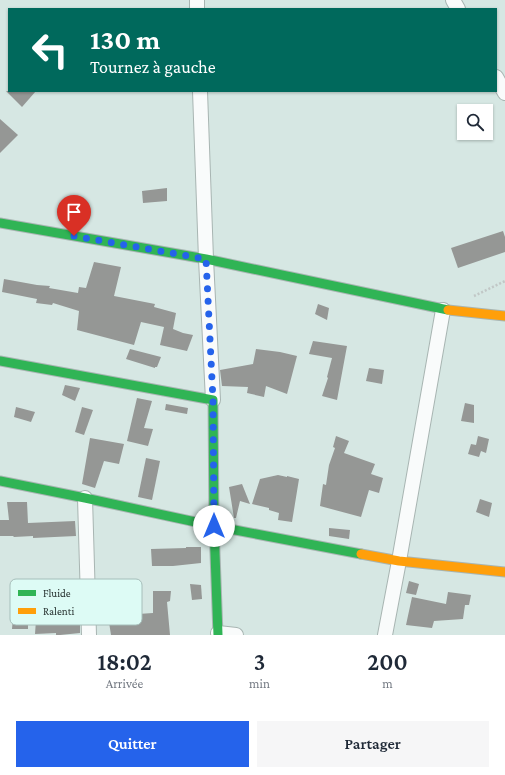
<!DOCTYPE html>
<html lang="fr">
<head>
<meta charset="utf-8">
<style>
	body { margin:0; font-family:"Crimson Pro",serif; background:#f6f6f7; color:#1f2937; height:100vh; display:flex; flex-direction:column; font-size:15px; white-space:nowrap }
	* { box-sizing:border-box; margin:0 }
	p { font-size:13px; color:#747a83 }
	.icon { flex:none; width:22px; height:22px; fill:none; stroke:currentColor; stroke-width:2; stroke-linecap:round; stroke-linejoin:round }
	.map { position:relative; height:635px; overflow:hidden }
	.details { display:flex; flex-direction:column; background:#fff; flex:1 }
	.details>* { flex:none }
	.top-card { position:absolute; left:8px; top:8px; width:489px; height:84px; border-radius:0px; box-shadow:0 1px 3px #0004; background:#00695c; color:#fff; overflow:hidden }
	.fabs { position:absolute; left:457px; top:104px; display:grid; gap:8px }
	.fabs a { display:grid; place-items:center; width:36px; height:36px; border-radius:0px; background:#fff; box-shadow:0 1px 3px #0004; font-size:20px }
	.pin { position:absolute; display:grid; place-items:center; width:34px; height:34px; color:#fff; margin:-41px -17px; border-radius:50% 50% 50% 0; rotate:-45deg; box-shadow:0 0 4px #0007 }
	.pin .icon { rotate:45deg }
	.me { position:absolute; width:44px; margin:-22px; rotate:0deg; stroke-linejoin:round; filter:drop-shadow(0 0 3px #0008) }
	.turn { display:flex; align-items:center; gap:14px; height:84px; padding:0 16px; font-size:18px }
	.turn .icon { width:52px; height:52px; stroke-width:2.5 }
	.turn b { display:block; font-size:28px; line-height:34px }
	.eta { display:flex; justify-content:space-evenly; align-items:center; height:68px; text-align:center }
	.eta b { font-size:24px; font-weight:600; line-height:28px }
	.primary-button { display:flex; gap:8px; margin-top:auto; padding:8px 16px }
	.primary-button a { flex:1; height:46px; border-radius:0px; background:#2563eb; color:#fff; font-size:16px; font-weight:600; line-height:46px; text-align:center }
	.primary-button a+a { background:#f6f6f7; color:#1f2937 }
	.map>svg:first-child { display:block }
</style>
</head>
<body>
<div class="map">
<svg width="505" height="635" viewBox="0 0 505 635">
	<rect width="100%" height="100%" fill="#d6e7e3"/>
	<g fill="#959795">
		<path d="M6 91H36L22 107Z"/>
		<path d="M0 119 18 135 0 153Z"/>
		<path d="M167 188V201L143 203 142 191Z"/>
		<path d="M503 231 505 237V252L458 268 451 248Z"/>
		<path d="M94 262 121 267 114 296 155 304 154 307 176 313 173 329 183 333 193 335 187 351 160 345 164 327 141 322 134 345 77 330 79 311 53 303 52 305 36 303 37 299 2 292 4 279 37 285 50 286 49 288 78 293 79 287 86 288Z"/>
		<path d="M318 304 329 308 327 320 315 314Z"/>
		<path d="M313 341 347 346 337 400 322 396 328 378 327 377 332 358 309 354Z"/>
		<path d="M130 349 161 357 157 367H155V368L126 359Z"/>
		<path d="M256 349 280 352 297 356 287 394 266 386 264 397 247 393 248 387 222 386 220 370 253 364Z"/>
		<path d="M369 368 384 370 382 384 366 381Z"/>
		<path d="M65 385 80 388 75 401 62 395Z"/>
		<path d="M137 398 152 401 144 428 153 429 148 446 127 441Z"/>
		<path d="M465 403 474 405V423L461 421Z"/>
		<path d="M166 404 188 408 187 414 165 410Z"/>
		<path d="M16 407 35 412 31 422 14 417Z"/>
		<path d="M82 407 93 410 84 435 75 432Z"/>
		<path d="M336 436 349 441 344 453 375 464 371 474 383 478 379 493 369 490 361 517 320 506 323 484 326 485 329 465 335 448 333 447Z"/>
		<path d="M478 436 489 439 486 453 481 451 479 457 468 454 471 444 476 445Z"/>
		<path d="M90 438 124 444 119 464 104 461 95 488 82 484Z"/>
		<path d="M146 458 160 461 152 500 138 497Z"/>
		<path d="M278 475 287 477V476L299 479 292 522 278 520 279 513 269 510V508L252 504 260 479Z"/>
		<path d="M242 484 250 504 240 501 236 518H234L229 487Z"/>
		<path d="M480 499 492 503 489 517 476 512Z"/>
		<path d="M7 502H27L28 523 75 521 76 536 33 538V536L14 537 13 536H0V520H9Z"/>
		<path d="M329 528 350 530 349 539 329 536Z"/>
		<path d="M186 547H201V563L173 566H152L151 549 186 548Z"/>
		<path d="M409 581 419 584 416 595 406 593Z"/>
		<path d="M190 584 201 585 202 599 192 600Z"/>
		<path d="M153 591H171L170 601 167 602 170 635H111L108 616 153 613Z"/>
		<path d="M448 592 471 595 469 605H465L463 619 434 621 432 628 406 625 412 597 446 604Z"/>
		<path d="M13 618H28V629H12Z"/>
		<path d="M80 618V633L60 635H56V633L35 634 36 620Z"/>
	</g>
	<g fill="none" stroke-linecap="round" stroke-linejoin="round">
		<defs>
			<g id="street">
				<path d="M197 0V9"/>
				<path d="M453 0 458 9"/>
				<path d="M496 77 505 93"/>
				<path d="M200 91 206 259 213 400"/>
				<path d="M85 498 89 635"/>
				<path d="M218 633 236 635"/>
				<path d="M385 635 399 561 443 310"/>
			</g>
			<g id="fast">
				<path d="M0 223 206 259 448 310"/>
				<path d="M0 361 213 400 214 526 218 635"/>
				<path d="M0 481 85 498 214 526 361 554"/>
			</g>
			<g id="slow">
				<path d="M448 310 505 316"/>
				<path d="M361 554 399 561 505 572"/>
			</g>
		</defs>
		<use href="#street" stroke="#a8b5b2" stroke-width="16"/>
		<use href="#fast" stroke="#a8b5b2" stroke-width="11"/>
		<use href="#slow" stroke="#a8b5b2" stroke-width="11"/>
		<path stroke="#c1c7c6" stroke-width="2.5" stroke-dasharray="2 2" stroke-linecap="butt" d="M474 296 505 281"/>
		<use href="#street" stroke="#f9fbfb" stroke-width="14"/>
		<use href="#fast" stroke="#30b455" stroke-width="9"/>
		<use href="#slow" stroke="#ff9f0a" stroke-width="9"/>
	</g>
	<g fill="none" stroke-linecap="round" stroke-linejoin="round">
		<path stroke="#2563eb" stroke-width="7" stroke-dasharray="0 12.6" d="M74 236 206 259 213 400 214 526"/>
	</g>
	<rect x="10" y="579" width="132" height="46" rx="6" fill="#ddfbf5" stroke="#a6beba" stroke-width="1"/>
	<rect x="18" y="590" width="18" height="6" fill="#30b455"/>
	<rect x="18" y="608" width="18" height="6" fill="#ff9f0a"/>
	<g font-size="11" fill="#26312f">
		<text x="43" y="597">Fluide</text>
		<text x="43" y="615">Ralenti</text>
	</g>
</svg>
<div class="fabs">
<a><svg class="icon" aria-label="search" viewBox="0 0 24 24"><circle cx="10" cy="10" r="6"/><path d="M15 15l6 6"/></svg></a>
</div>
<div class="pin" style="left:74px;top:236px;background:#d93025"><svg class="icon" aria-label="arrive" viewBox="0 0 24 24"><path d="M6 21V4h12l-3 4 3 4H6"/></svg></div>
<svg class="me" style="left:214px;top:526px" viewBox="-20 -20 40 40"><circle r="19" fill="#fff"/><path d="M0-13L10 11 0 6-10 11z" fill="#2563eb"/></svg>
<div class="top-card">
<div class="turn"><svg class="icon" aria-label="left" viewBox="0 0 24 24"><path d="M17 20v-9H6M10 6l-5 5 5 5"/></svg><div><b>130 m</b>Tournez à gauche</div></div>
</div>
</div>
<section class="details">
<div class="eta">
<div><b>18:02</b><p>Arrivée</p></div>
<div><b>3</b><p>min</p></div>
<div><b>200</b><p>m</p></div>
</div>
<div class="primary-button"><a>Quitter</a><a>Partager</a></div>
</section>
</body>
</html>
